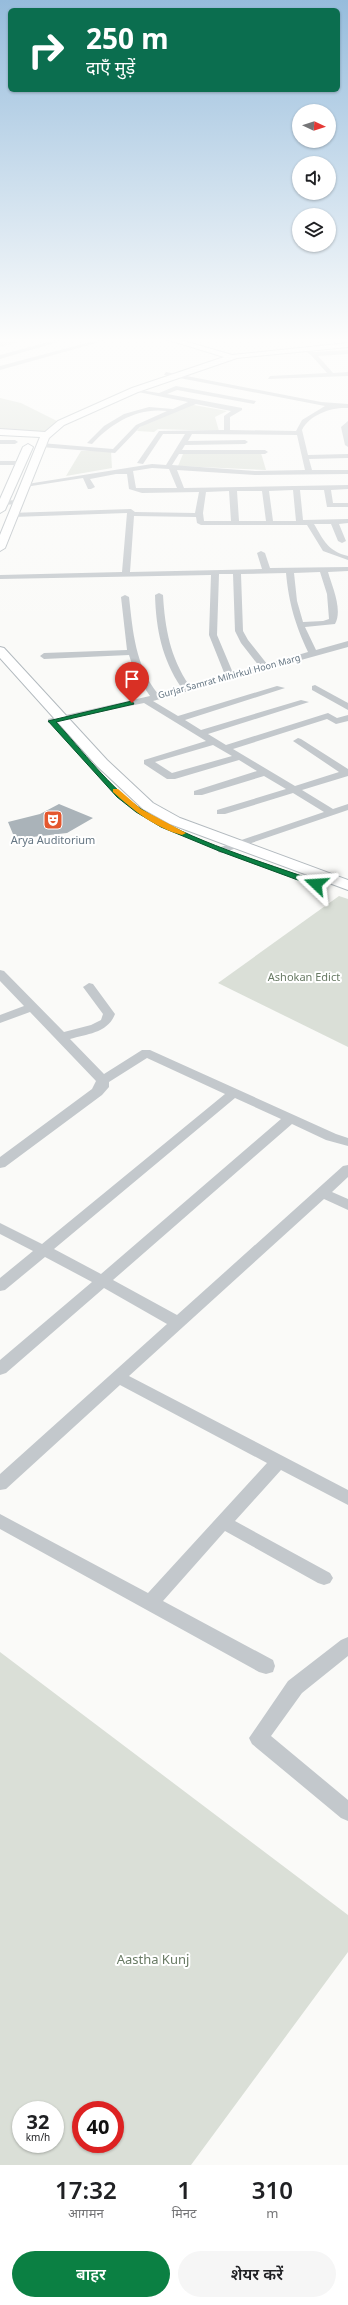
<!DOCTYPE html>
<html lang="hi">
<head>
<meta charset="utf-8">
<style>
	body { margin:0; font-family:"Noto Sans","Noto Sans Devanagari",sans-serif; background:#f6f6f6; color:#202124; height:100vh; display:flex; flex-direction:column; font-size:15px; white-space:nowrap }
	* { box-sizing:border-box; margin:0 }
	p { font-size:13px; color:#757577 }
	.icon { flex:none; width:22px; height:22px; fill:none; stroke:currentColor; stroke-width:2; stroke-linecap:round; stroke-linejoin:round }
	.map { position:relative; height:2165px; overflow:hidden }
	.sheet { display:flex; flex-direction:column; background:#fff; flex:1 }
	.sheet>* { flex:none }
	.banner { position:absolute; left:8px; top:8px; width:332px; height:84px; border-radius:6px; box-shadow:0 1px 3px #0004; background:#0b6e4f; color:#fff; overflow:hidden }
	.needle { width:26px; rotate:94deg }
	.fabs { position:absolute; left:292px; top:104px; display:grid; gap:8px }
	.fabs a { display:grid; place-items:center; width:44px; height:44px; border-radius:50%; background:#fff; box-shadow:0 1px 3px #0004; font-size:20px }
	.speed { position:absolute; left:12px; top:2101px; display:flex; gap:8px; font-size:20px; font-weight:700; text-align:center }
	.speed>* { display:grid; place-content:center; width:52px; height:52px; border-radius:50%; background:#fff; box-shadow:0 1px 3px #0004; line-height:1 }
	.speed small { font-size:10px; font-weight:400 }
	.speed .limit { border:6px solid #d22; background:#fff; color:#111 }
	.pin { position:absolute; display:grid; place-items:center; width:34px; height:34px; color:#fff; margin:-41px -17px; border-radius:50% 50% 50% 0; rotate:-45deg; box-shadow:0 0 4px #0007 }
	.pin .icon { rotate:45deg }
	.me { position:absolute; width:44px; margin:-22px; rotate:290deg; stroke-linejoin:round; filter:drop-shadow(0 0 3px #0008) }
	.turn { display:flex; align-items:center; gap:14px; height:84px; padding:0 12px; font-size:18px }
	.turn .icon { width:52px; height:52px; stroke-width:2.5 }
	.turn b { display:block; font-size:28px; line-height:34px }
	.eta { display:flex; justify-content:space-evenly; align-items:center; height:68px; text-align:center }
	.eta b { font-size:24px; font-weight:600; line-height:28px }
	.button { display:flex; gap:8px; margin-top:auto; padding:8px 12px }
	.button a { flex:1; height:46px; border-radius:24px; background:#0b8043; color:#fff; font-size:16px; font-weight:600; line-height:46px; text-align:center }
	.button a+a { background:#f6f6f6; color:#202124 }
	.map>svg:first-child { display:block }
</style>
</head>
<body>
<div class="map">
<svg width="348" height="2165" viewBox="0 0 348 2165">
	<rect width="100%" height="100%" fill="#fafaf8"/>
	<g fill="#dadfd7" fill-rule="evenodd">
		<path d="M0 338H36L0 347Z"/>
		<path d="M0 398 21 403 57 421 47 432 0 431Z"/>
		<path d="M188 404 227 411 215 417 219 431 158 429 154 432 137 431C145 419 175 410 188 404Z"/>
		<path d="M81 451H111L112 468 66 476Z"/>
		<path d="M261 453 266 470 178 466 183 454Z"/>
		<path d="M339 896 348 899V1047L218 983Z"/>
		<path d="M0 1652 348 1915V1952L191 2165H0ZM21 2110H55V2144H21ZM81 2110H115V2144H81Z"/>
	</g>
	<path fill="#aab3b9" d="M59 804 93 818 67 833 15 839 8 822 40 814Z"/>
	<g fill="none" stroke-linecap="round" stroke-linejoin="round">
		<defs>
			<g id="secondary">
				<path d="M162 338H174L232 355 348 343V347L237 358 138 392 64 425 49 438 5 548 0 551V535L40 437 0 435V429L45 432 58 421 132 388 224 357Z"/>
				<path d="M28 444 33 447 5 510 0 513V499L23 447Z"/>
				<path d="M0 647 4 648 107 760 153 803 180 818 348 880V890L170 824 143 809 97 766 0 658Z"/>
			</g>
		</defs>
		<use href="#secondary" stroke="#b3babf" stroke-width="2"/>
		<g fill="#c3c8cc" fill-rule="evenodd">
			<path d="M47 338H55L61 341 0 359V355L52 341Z"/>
			<path d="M105 338H114L0 370V366Z"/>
			<path d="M302 347H306L314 352 348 350V354L318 356 333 373 348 372V376L268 379 270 376 327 373 311 355 302 349Z"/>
			<path d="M166 372 321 402 348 404V408C332 407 310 414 302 430L308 455 348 454V458L309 459 312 470H348V474L255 475 177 470 184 488 348 485V489L331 490 333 503H348V507H327L324 490H300L303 520 348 519V523L339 524 346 541 342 543 338 541 331 524H314C324 541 328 551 348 556V560L323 551 307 525H201L197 523 196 517 134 516 130 572 262 569 257 553 261 551 265 553 270 568 348 567V571L328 572C332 586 343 610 335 624L305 627 316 650 348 641V647L153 701 178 716 277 686 285 688 185 720 201 730 301 700 309 702 208 734 226 745 328 713 337 718 348 715V721L336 724 327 719 233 749 295 786 339 772 293 741 298 738 301 739 348 769V776L302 790 333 809 348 804V810L222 853 218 852V848L324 812 293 793 225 814H217V810L286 789 264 776 202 795H194V791L257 771 239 760 175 779H167L144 764V760L206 741 144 703 48 723V719L150 696 135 674 129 655 44 659 40 656 44 653 127 650 121 597 125 595 129 597C133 632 135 665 158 694L181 687C162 659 156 629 155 595L159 593 163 595C165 628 170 657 189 685L225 675 209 635 211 575 0 579V575L122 572 127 513 13 517 9 515 10 513 131 509 135 512 195 513 199 492 142 493 129 489 127 474H116L90 479 95 487 91 489H88L83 478 25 487 21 485 152 464 166 465 185 434H163L143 464 137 463 159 431 224 430V416L231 411 196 404 140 427 115 453 41 447 38 445 41 443 113 449 136 425 167 411C138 407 111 423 92 444L87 443 104 426 124 414 149 407 173 409 188 402 133 391V389L159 393 176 386 256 401 254 404 177 390 167 394 242 408V410L230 417V430L296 431 302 420 325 406 164 375ZM192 434 297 435 305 470 255 471 172 465 179 454H265L268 452 265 450H182L185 445 245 444 248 442 245 440 188 441ZM152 468 169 469 177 488H136L133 471ZM293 490 296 521H273L269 491ZM229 491 231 521H204L203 513 206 492ZM237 491H262L266 521H239ZM320 572 327 594 329 619 323 621 303 622 297 601 294 573ZM286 573C289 604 295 624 308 652L267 664 248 640 243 631 241 574ZM219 574H233L235 631 241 643 259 666 233 673 217 635ZM213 745 232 756 172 773 155 762Z"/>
			<path d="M348 421V447L345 445 341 427Z"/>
			<path d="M0 440H15L18 442 15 444H0Z"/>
			<path d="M0 461H21L25 463 21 465H0Z"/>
			<path d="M17 500 21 502 20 504 0 505V501Z"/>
			<path d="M315 685 348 703V710L312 690V686Z"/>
			<path d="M0 970 4 971 64 1032 91 1025 101 1020 103 1014 83 987 89 983 93 984 115 1014C108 1033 87 1034 70 1039L104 1074 142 1050H150L336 1134 348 1138V1146L326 1140 292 1124 113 1280 177 1315 343 1166 348 1165V1177L332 1192 348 1199V1210L324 1199 129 1376 348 1490V1505L281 1470 235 1521 330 1573 333 1578 330 1583 324 1585 318 1583 225 1531 163 1601 273 1660 275 1666 273 1672 266 1674 259 1672 0 1529V1514L148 1593 267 1463 120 1385 6 1489 0 1490V1474L167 1324 104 1288 6 1373 0 1375V1360L92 1282 45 1257 5 1290 0 1291V1278L33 1251 0 1234V1223L42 1244 225 1094 147 1058 109 1082V1087L102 1095 5 1167 0 1168V1157L92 1089 96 1081 30 1012 0 1023V1015L24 1006 0 981ZM235 1098 281 1119 101 1274 54 1249Z"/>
			<path d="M348 1637V1656L302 1693 271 1736 348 1800V1821L341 1818 252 1744 249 1738 288 1681 341 1640Z"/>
		</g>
		<use href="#secondary" fill="#fff" fill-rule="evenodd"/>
	</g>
	<linearGradient id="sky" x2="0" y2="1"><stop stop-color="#96bcdc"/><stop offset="0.53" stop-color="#fdfdfc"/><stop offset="1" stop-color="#fdfdfc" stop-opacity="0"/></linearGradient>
	<rect width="348" height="641" fill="url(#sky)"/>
	<path fill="#0b8043" stroke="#07532c" d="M132 701 134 704 56 722C82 750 110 788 141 809 190 841 263 862 319 882V886H314L219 851 161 827 136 812 117 797 48 721Z"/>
	<path fill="#f59e0b" d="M113 789H118L141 809 186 833 182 835C155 828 133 810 113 792Z"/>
	<defs>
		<symbol id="theatre-square" viewBox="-11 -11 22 22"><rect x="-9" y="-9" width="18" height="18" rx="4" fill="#e4572e" stroke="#fff"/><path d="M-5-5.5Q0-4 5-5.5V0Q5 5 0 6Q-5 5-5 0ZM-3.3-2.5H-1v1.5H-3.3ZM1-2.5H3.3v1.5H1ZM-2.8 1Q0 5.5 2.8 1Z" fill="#fff"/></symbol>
	</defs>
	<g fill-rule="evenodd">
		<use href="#theatre-square" x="42" y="809" width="22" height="22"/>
	</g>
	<g text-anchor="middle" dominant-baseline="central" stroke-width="4" stroke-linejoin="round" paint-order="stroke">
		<g font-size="9" fill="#657683" stroke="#fff">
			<text transform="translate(229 676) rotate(-15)">Gurjar Samrat Mihirkul Hoon Marg</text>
		</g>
		<g font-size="11" fill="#657683" stroke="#fff">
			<text x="53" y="839">Arya Auditorium</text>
		</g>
		<g font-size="11" fill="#687a64" stroke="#fff">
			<text x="304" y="976">Ashokan Edict</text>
		</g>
		<g font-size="13" fill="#687a64" stroke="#fff">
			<text x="153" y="1959">Aastha Kunj</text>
		</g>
	</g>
</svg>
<div class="fabs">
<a><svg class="needle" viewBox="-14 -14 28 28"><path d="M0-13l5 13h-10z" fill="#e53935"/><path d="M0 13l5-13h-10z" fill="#757577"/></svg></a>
<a><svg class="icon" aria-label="sound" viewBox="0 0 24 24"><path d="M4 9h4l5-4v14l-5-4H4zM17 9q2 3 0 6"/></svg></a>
<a><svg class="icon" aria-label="layers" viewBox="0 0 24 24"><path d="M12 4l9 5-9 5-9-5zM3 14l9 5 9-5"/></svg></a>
</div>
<div class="speed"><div>32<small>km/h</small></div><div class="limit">40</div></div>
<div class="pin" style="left:132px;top:703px;background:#d93025"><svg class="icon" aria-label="arrive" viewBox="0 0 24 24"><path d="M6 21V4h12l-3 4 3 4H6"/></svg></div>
<svg class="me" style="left:316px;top:884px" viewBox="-20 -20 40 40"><path d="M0-17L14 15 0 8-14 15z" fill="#0b8043" stroke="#fff" stroke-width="4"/></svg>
<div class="banner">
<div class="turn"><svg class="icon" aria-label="right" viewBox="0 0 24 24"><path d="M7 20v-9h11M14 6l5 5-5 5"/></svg><div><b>250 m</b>दाएँ मुड़ें</div></div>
</div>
</div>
<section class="sheet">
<div class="eta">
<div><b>17:32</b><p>आगमन</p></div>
<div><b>1</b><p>मिनट</p></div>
<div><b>310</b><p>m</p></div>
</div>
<div class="button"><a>बाहर</a><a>शेयर करें</a></div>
</section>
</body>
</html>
